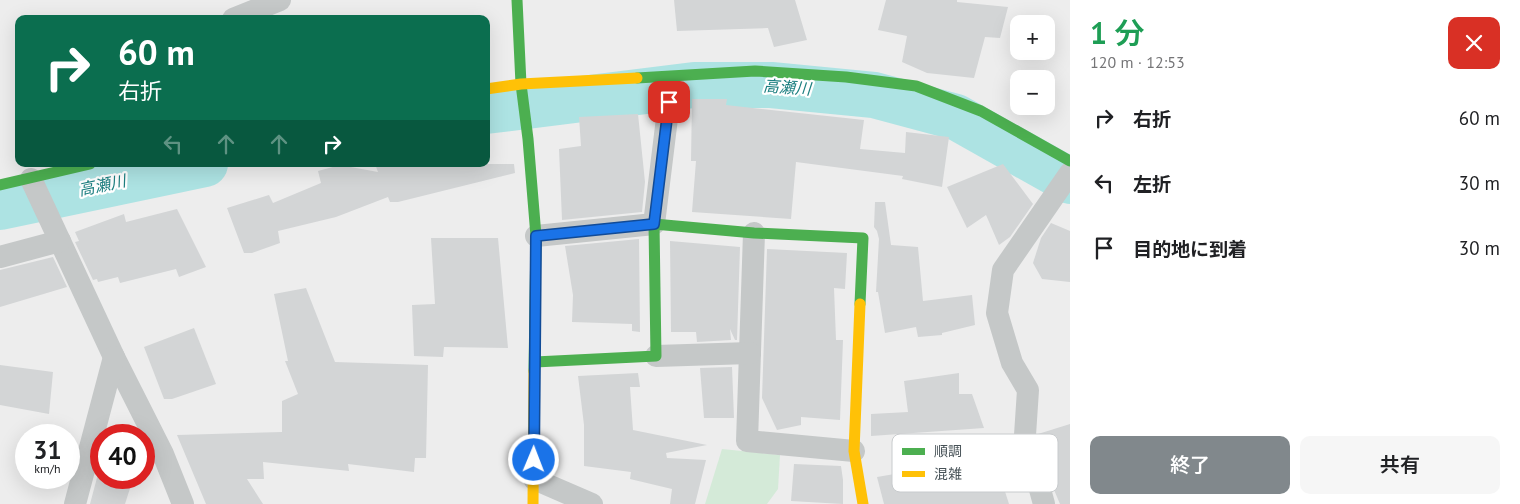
<!DOCTYPE html>
<html lang="ja">
<head>
<meta charset="utf-8">
<style>
	body { margin:0; font-family:"PT Sans","Noto Sans JP",sans-serif; background:#f6f6f6; color:#202124; height:100vh; display:flex; flex-direction:column; font-size:19px; white-space:nowrap }
	* { box-sizing:border-box; margin:0 }
	p { font-size:16px; color:#757577 }
	.icon { flex:none; width:28px; height:28px; fill:none; stroke:currentColor; stroke-width:2; stroke-linecap:round; stroke-linejoin:round }
	.map { position:relative; flex:1; overflow:hidden }
	.details { display:flex; flex-direction:column; background:#fff; width:450px }
	.details>* { flex:none }
	.top-card { position:absolute; left:15px; top:15px; width:475px; height:152px; border-radius:10px; box-shadow:0 5px 20px #0002; background:#0b6e4f; color:#fff; overflow:hidden }
	.buttons { position:absolute; left:1010px; top:15px; display:grid; gap:10px }
	.buttons a { display:grid; place-items:center; width:45px; height:45px; border-radius:10px; background:#fff; box-shadow:0 5px 20px #0002; font-size:25px }
	.speed { position:absolute; left:15px; top:424px; display:flex; gap:10px; font-size:25px; font-weight:700; text-align:center }
	.speed>* { display:grid; place-content:center; width:65px; height:65px; border-radius:50%; background:#fff; box-shadow:0 5px 20px #0002; line-height:1 }
	.speed small { font-size:12px; font-weight:400 }
	.speed .limit { border:8px solid #d22; background:#fff; color:#111 }
	.pin { position:absolute; display:grid; place-items:center; width:42px; height:42px; color:#fff; margin:-21px; border-radius:10px; box-shadow:0 2px 8px #0006 }
	.me { position:absolute; width:55px; margin:-28px; rotate:1deg; stroke-linejoin:round; filter:drop-shadow(0 0 4px #0008) }
	.turn { display:flex; align-items:center; gap:18px; height:105px; padding:0 20px; font-size:22px }
	.turn .icon { width:65px; height:65px; stroke-width:2.5 }
	.turn b { display:block; font-size:35px; line-height:42px }
	.lanes { display:flex; align-items:center; height:48px; padding:0 20px; background:#0003; justify-content:center; gap:25px; direction:ltr }
	.lanes .off { opacity:.35 }
	.round { display:grid; place-items:center; flex:none; width:52px; height:52px; border-radius:10px; background:#f6f6f6 }
	.head { display:flex; align-items:center; justify-content:space-between; height:85px; padding:0 20px }
	h1 { font-size:30px; font-weight:600; line-height:38px; color:#1e9e55 }
	.button { display:flex; gap:10px; margin-top:auto; padding:10px 20px }
	.button a { flex:1; height:58px; border-radius:10px; background:#81888c; color:#fff; font-size:20px; font-weight:600; line-height:58px; text-align:center }
	.button a+a { background:#f6f6f6; color:#202124 }
	ul { padding:0; list-style:none }
	li { display:flex; align-items:center; gap:15px; height:65px; padding:0 20px }
	li div { flex:1 }
	li b { display:block; font-size:19px }
	li em { font-style:normal }
	main { display:flex; flex:1; min-height:0 }
	.map>svg:first-child { display:block }
</style>
</head>
<body>
<main>
<div class="map">
<svg width="1070" height="504" viewBox="0 0 1070 504">
	<rect width="100%" height="100%" fill="#ededed"/>
	<path fill="#d4ead8" d="M722 449 780 455 778 489 767 504H705Z"/>
	<g fill="none" stroke-linecap="round" stroke-linejoin="round">
		<g stroke="#ade3e3" stroke-width="46">
			<path d="M486 111 694 85H771L874 95 956 117 1070 181"/>
			<path d="M0 207 205 164"/>
		</g>
	</g>
	<g fill="#d3d5d6">
		<path d="M674 0H795L807 40 774 47 768 28 677 31Z"/>
		<path d="M886 0H957V2L1008 7 1000 38 985 37 974 78 927 73 902 62 907 36 878 30Z"/>
		<path d="M692 99H727L726 105 864 120 860 149 905 153 906 132 949 137 942 187 902 179 903 176 796 162 791 219 692 212 696 161H691Z"/>
		<path d="M638 114 645 182 642 212 562 220 559 149 581 146 579 117Z"/>
		<path d="M375 164H514L515 173 398 202H390L388 197 336 217 278 231 280 243 252 253H244L227 208 269 195 273 203 321 183 318 171 340 165 378 172Z"/>
		<path d="M1003 164 1033 204 1010 237 999 245 986 215 967 228 947 187Z"/>
		<path d="M875 202H885L891 245 918 247 923 301 972 295 975 325 942 333V335L918 337 916 327 885 333 878 292H876L879 239 877 231 874 227Z"/>
		<path d="M177 209 206 267 179 277 176 269 120 283 118 277 98 282 97 279 93 280 75 242 79 241 75 232 124 214 126 222Z"/>
		<path d="M1051 223 1070 231V282L1042 279 1033 263 1041 238Z"/>
		<path d="M431 238H498L508 348 444 347 443 357 414 356 412 305 435 304Z"/>
		<path d="M639 239 640 332 632 331V324L572 322 573 295 565 246Z"/>
		<path d="M670 241 740 247 737 340H735L730 329 731 340 697 342 696 332H671Z"/>
		<path d="M767 249 847 253 845 289 834 288 836 340H843L840 420 801 417V425L777 430 762 398Z"/>
		<path d="M53 257 67 287 0 307V270Z"/>
		<path d="M306 288 335 362 428 365 426 458H415L414 472 348 464 349 471 263 462 264 479H247L263 504H206L177 435 282 432V401L298 394 285 361H288L274 294Z"/>
		<path d="M194 328 216 384 172 399H164L144 347Z"/>
		<path d="M0 365 53 372 49 414 0 405Z"/>
		<path d="M732 367 734 418H704L700 368Z"/>
		<path d="M638 373 640 387H630L633 430 707 445 666 453 667 458 706 460 695 504H670L672 489 630 479 631 472 584 466V425L578 376Z"/>
		<path d="M959 373V394H972L984 428 871 436V414L908 412 904 381Z"/>
		<path d="M1070 424V504H1060L1052 485 1038 434Z"/>
		<path d="M994 457 1009 504H884L877 477Z"/>
		<path d="M794 464 841 466 843 480V504L791 501Z"/>
		<path d="M98 474 101 475V478H112L132 482 125 504H90Z"/>
	</g>
	<g fill="none" stroke-linecap="round" stroke-linejoin="round">
		<g stroke="#c5c8c8" stroke-width="22">
			<path d="M233 19 280 0"/>
			<path d="M31 179 114 357 163 454 183 504"/>
			<path d="M754 233 747 441 854 451"/>
			<path d="M536 236 654 224 669 102"/>
			<path d="M0 257 60 241"/>
			<path d="M656 356 750 353"/>
			<path d="M534 479 592 504"/>
			<path d="M75 504 114 357"/>
			<path d="M1044 504 1025 435 1028 390 1012 363 997 313 1003 270 1070 173"/>
		</g>
		<g stroke="#4caf50" stroke-width="11">
			<path d="M517 0 521 84 528 139 536 236 534 371"/>
			<path d="M637 78 755 71 846 77 916 86 981 111 1070 161"/>
			<path d="M0 185 90 164"/>
			<path d="M535 362 656 356 654 224 754 233 863 238 860 304"/>
		</g>
		<g stroke="#ffc107" stroke-width="11">
			<path d="M486 89 521 84 637 78"/>
			<path d="M860 304 854 451 863 504"/>
			<path d="M533 504 534 371"/>
		</g>
	</g>
	<g fill="none" stroke-linecap="round" stroke-linejoin="round">
		<defs>
			<path id="route" d="M534 460 536 236 654 224 669 102"/>
		</defs>
		<use href="#route" stroke="#114b97" stroke-width="12"/>
		<use href="#route" stroke="#1a73e8" stroke-width="9"/>
	</g>
	<g text-anchor="middle" dominant-baseline="central" stroke-width="4.5" stroke-linejoin="round" paint-order="stroke">
		<g font-size="16" font-style="italic" fill="#1c7f80" stroke="#fff">
			<text transform="translate(787 87) rotate(4)">高瀬川</text>
			<text transform="translate(102 185) rotate(-12)">高瀬川</text>
		</g>
	</g>
	<rect x="892" y="434" width="166" height="58" rx="8" fill="#fff" stroke="#c8cbcd" stroke-width="1"/>
	<rect x="902" y="448" width="23" height="7" fill="#4caf50"/>
	<rect x="902" y="471" width="23" height="6" fill="#ffc107"/>
	<g font-size="14" fill="#475257">
		<text x="934" y="456">順調</text>
		<text x="934" y="479">混雑</text>
	</g>
</svg>
<div class="buttons">
<a>+</a>
<a>−</a>
</div>
<div class="speed"><div>31<small>km/h</small></div><div class="limit">40</div></div>
<div class="pin" style="left:669px;top:102px;background:#d93025"><svg class="icon" aria-label="arrive" viewBox="0 0 24 24"><path d="M6 21V4h12l-3 4 3 4H6"/></svg></div>
<svg class="me" style="left:534px;top:460px" viewBox="-20 -20 40 40"><circle r="17" fill="#1a73e8" stroke="#fff" stroke-width="3"/><path d="M0-11L8 9 0 5-8 9z" fill="#fff"/></svg>
<div class="top-card">
<div class="turn"><svg class="icon" aria-label="right" viewBox="0 0 24 24"><path d="M7 20v-9h11M14 6l5 5-5 5"/></svg><div><b>60 m</b>右折</div></div>
<div class="lanes"><svg class="icon off" aria-label="left" viewBox="0 0 24 24"><path d="M17 20v-9H6M10 6l-5 5 5 5"/></svg><svg class="icon off" aria-label="ahead" viewBox="0 0 24 24"><path d="M12 20V5M6 11l6-6 6 6"/></svg><svg class="icon off" aria-label="ahead" viewBox="0 0 24 24"><path d="M12 20V5M6 11l6-6 6 6"/></svg><svg class="icon" aria-label="right" viewBox="0 0 24 24"><path d="M7 20v-9h11M14 6l5 5-5 5"/></svg></div>
</div>
</div>
<section class="details">
<div class="head"><div><h1>1 分</h1><p>120 m · 12:53</p></div><a class="round" style="background:#d93025;color:#fff"><svg class="icon" aria-label="close" viewBox="0 0 24 24"><path d="M6 6l12 12M18 6L6 18"/></svg></a></div>
<ul>
<li><svg class="icon" aria-label="right" viewBox="0 0 24 24"><path d="M7 20v-9h11M14 6l5 5-5 5"/></svg><div><b>右折</b></div><em>60 m</em></li>
<li><svg class="icon" aria-label="left" viewBox="0 0 24 24"><path d="M17 20v-9H6M10 6l-5 5 5 5"/></svg><div><b>左折</b></div><em>30 m</em></li>
<li><svg class="icon" aria-label="arrive" viewBox="0 0 24 24"><path d="M6 21V4h12l-3 4 3 4H6"/></svg><div><b>目的地に到着</b></div><em>30 m</em></li>
</ul>
<div class="button"><a>終了</a><a>共有</a></div>
</section>
</main>
</body>
</html>
